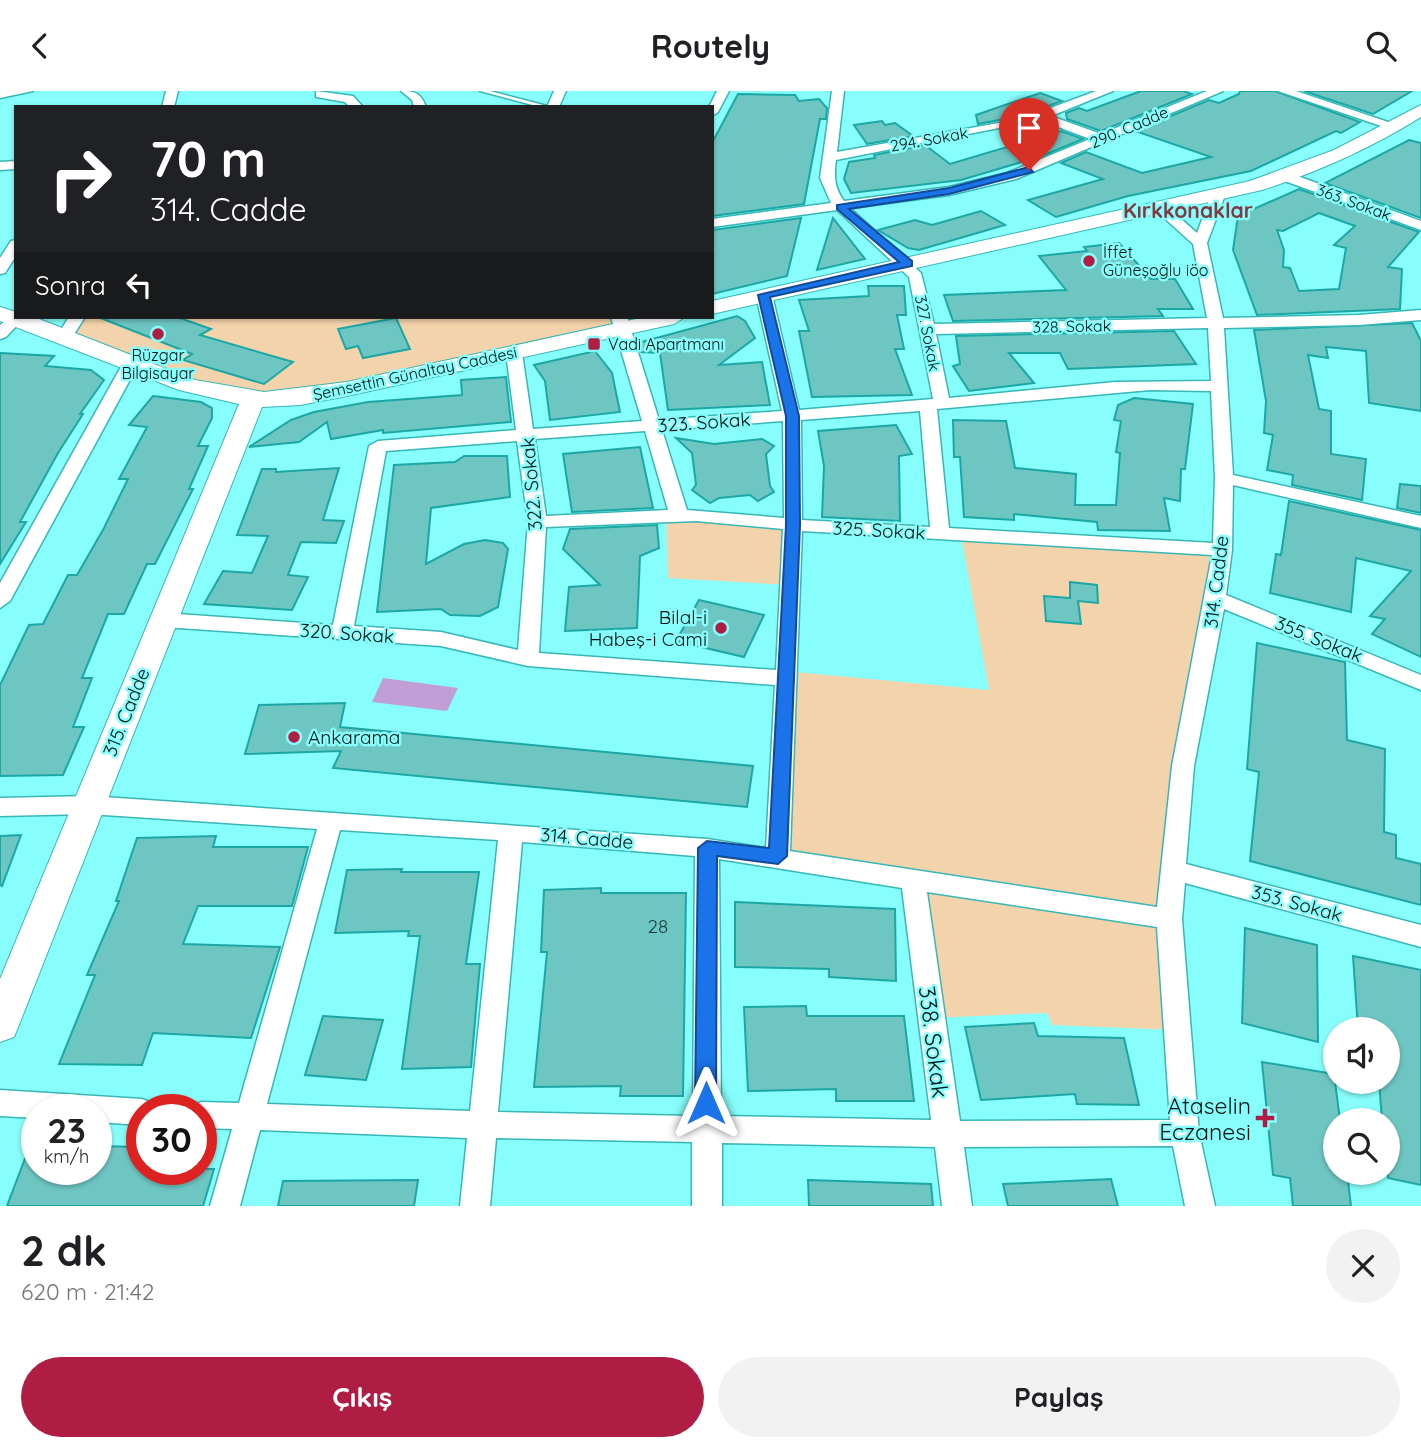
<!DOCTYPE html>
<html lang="tr">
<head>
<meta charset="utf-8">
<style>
	body { margin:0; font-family:Quicksand,sans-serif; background:#f2f2f2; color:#202124; height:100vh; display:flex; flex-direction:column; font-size:26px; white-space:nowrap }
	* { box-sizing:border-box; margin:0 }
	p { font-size:23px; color:#757577 }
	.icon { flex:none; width:38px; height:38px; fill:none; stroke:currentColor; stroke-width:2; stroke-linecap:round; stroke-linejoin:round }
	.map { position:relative; height:1115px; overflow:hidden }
	.drawer { display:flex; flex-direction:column; background:#fff; flex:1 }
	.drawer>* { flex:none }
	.banner { position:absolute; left:14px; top:14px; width:700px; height:214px; border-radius:0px; box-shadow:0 2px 5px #0004; background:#202124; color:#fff; overflow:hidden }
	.buttons { position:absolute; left:1323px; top:926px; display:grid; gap:14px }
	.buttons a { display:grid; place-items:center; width:77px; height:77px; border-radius:50%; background:#fff; box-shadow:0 2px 5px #0004; font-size:35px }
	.speed { position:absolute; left:21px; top:1003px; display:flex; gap:14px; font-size:35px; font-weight:700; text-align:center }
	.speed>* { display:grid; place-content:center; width:91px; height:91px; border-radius:50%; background:#fff; box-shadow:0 2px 5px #0004; line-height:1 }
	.speed small { font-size:18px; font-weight:400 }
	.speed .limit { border:10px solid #d22; background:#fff; color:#111 }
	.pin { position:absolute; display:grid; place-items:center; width:60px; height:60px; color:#fff; margin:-72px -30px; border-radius:50% 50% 50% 0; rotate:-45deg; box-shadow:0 0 7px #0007 }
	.pin .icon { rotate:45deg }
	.me { position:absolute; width:77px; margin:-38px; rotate:0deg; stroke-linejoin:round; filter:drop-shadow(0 0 5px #0008) }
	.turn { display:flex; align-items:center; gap:24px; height:147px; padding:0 21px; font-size:32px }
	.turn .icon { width:91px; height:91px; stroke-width:2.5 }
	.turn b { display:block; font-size:49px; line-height:60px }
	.then { display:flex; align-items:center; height:66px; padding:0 21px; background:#0003; gap:14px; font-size:26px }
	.round { display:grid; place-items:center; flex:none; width:74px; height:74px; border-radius:37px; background:#f2f2f2 }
	.headline { display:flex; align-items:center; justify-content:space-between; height:119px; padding:0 21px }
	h1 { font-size:42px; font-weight:700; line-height:52px }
	.primary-button { display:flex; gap:14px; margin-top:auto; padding:14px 21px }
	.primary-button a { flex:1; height:80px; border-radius:42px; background:#b01d44; color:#fff; font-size:28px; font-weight:700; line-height:80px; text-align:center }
	.primary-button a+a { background:#f2f2f2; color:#202124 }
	header { display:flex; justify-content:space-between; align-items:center; height:91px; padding:0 21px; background:#fff; font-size:32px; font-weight:700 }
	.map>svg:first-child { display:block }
</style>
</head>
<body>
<header><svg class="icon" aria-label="back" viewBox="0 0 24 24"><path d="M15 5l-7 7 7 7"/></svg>Routely<svg class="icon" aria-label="search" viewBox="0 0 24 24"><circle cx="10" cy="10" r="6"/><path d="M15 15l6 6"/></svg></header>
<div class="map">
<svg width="1421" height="1115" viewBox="0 0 1421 1115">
	<rect width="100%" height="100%" fill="#87fefb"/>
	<g fill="#f3d3ab">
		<path d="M77 226H619L622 238 347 298 228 303 65 245Z"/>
		<path d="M666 422 793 434 789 494 668 487Z"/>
		<path d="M961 444 1222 459 1183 675 1177 939 1052 934 1047 922 931 927 913 787 778 765 784 580 989 599Z"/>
	</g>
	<path fill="#c19ed5" d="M383 587 458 597 447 620 372 611Z"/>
	<g fill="#6ec6c3" stroke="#1ca7a4" stroke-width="2" fill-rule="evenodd">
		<path d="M1141 0H1183L1192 3 1101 40 1067 28 1066 22 1079 17 1087 20Z"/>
		<path d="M1240 0H1275L1360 31 1341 42 1336 40 1251 80 1128 105 1056 126 1028 109 1103 88 1061 72 1086 61 1142 82 1211 66 1135 40 1209 9 1219 12 1239 3Z"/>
		<path d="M1304 0H1412L1373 23Z"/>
		<path d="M1040 2 1062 10 1020 25 978 33 976 24Z"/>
		<path d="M738 3 795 4 799 10 819 8 827 17 826 28H820L804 113 712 125V52Z"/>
		<path d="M882 30 885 34 895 32 913 45 867 53 854 34Z"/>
		<path d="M1061 40 1083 48 1042 65 961 89 851 102 844 88 849 71 875 67 874 64 925 54 950 73Z"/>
		<path d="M1409 49 1421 52V127L1325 92Z"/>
		<path d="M1299 98 1419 141 1388 176 1402 178 1400 218 1257 224 1233 159 1238 125ZM1319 122 1355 135 1334 154 1346 157 1339 198 1299 200 1290 177 1283 176 1284 159 1277 139 1283 140Z"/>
		<path d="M981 120 1005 134 919 159 908 157 878 139 915 129 932 134Z"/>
		<path d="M801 127 787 185 712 203V139Z"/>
		<path d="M833 127 865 168 817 179Z"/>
		<path d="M1119 152 1151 188H1175L1193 218H1158L1163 225 953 230 944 204 1066 199 1039 165 1087 160 1084 156Z"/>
		<path d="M868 195H904L906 224H897L904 258H895L912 304 812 306 799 240H809L799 209 869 205Z"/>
		<path d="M737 225 745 230 755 247 719 274 762 271 770 314 668 319 660 262 641 261 638 252Z"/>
		<path d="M98 226H177L211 238 200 244 293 271 264 293 183 269 192 263Z"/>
		<path d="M396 227 410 258 363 267 358 255 346 258 338 238Z"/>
		<path d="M1412 232 1421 250V320L1369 312 1366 260 1326 256 1328 267 1308 264 1319 318 1331 320V363L1366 368 1362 409 1292 394 1293 384 1267 379 1273 344 1264 342 1266 310 1254 239Z"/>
		<path d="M1174 240 1196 273 1068 278 1060 262H1009L1034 292 969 300 953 275 960 273 956 245Z"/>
		<path d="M595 260 612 282 620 321 550 329 545 290 534 274Z"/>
		<path d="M0 262 54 265 45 275 91 279 104 289 80 323H83L58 362 20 431H26L0 473Z"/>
		<path d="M506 286 511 331 383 342V339L331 348 327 331 299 351 249 356 291 329 314 321 368 311 462 304 461 289Z"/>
		<path d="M153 305 201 311 212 317V327L198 355H208L189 398H193L155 473H147L124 523H108L82 587H92L73 636H84L63 684 0 685V594L29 534 43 533 68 484H77L104 437 128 388H119L147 336 129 334Z"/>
		<path d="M1134 307 1193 313 1185 378H1181L1180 410 1164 407 1170 440 1098 439 1097 431 1014 423V429L964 426 960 366H954L953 329 1006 330 1015 377 1076 383 1075 414H1116L1120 362 1116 361 1121 330 1114 329 1118 314Z"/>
		<path d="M896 334 912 363 899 365 900 430 822 426 824 375 818 340Z"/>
		<path d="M676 347 714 353 762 348 774 355 766 363 770 395 774 401 758 410 750 404 719 407 710 412 692 399 696 394 692 362Z"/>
		<path d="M640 356 653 417 572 421 563 363Z"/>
		<path d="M464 365H507L510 406 431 417 426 473 464 453 485 449 503 452 508 458 498 516 480 525 450 524 441 518 377 521 394 374 455 371Z"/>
		<path d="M339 377 323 429 344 430 336 452 301 451 288 484 308 486 292 519 204 513 223 480 252 482 268 445 237 444 262 378H276V381Z"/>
		<path d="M1400 393 1421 395V422L1397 417Z"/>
		<path d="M1289 410 1421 439V566L1372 543 1385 528 1370 525 1411 480 1356 467 1351 521 1270 502 1276 463 1281 464Z"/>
		<path d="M657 434 659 457 640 465 637 537 565 540 569 496 600 494 563 458 570 438Z"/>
		<path d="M1070 491 1097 494 1098 512 1078 510 1081 533 1046 530 1044 505 1070 507Z"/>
		<path d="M699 509 764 524 744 566 676 550Z"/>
		<path d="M1257 552 1345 571 1347 649 1385 658 1384 741 1396 744V767L1421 773V814L1250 770 1259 681 1247 678Z"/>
		<path d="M345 612 340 636 753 675 747 716 333 677 341 660 245 663 259 614Z"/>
		<path d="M21 744 2 795 0 794V745Z"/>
		<path d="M216 745 213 756H308L292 815H198L183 853 280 856 251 947 153 942 142 974 59 973 95 884H87L119 810H116L137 747Z"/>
		<path d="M402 778 401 781H479L466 873H480L471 976 402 978 420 845H408L409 840 335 842 347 779Z"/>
		<path d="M601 797V802H686L683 1005H620L621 995 534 996 547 861H541L544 799Z"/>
		<path d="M735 811 895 818 896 890 829 886V878L735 876Z"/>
		<path d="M1245 837 1317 854 1318 951 1242 932Z"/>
		<path d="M1353 865 1421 879V1094L1388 1087V1029H1382L1379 990H1388V938H1358Z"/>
		<path d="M806 915 807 925H904L914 1010H836V998L748 1000 744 916Z"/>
		<path d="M323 925 383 929 366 989 305 984Z"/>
		<path d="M1034 932 1038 945 1124 947 1139 1014 1077 1013 1075 1003 981 1009 965 936Z"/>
		<path d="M1262 971 1334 983 1340 1029H1335V1082H1347L1351 1115H1293L1290 1087 1273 1084Z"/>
		<path d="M35 1041 37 1078H96V1055L142 1056V1078H214L203 1115H7Z"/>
		<path d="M1111 1088 1118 1115H1008L1003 1093Z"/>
		<path d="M418 1089 414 1115H278L283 1090Z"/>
		<path d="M808 1089 931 1093 933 1115H809Z"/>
	</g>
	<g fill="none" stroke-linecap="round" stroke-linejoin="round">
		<defs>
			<path id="lane" d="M480 0H490L551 16H540Z"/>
			<g id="street">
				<path d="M0 0H33L0 7Z"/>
				<path d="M166 0H178L174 16H162Z"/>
				<path d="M316 0 353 5 363 16H350L345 11 316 6Z"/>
				<path d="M401 0C415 0 421 2 426 16H414L412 9Z"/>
				<path d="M554 0H566L559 16H547Z"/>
				<path d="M717 0H729L718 21 712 25V16H709Z"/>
				<path d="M832 0H844L837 61 1021 28 1096 0H1113L1051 25 1101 43 1207 0H1223L1016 88 949 104 850 117 921 182 934 233 1207 227 1193 153 1152 116 1164 113 1197 142 1211 104 1218 100 1225 104 1207 152 1223 227 1359 224 1421 219V229L1359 234 1224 237 1233 384 1421 425V437L1233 394 1232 459 1226 504 1421 584V599L1224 518 1194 675 1186 773 1421 834V856L1185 792 1182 828 1199 1042 1215 1115H1185L1173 1055 964 1056 972 1115H942L935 1056 722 1052V1115H692V1051L496 1047 490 1115H460L467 1047 260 1039 240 1115H210L232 1038 201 1037V1018H189L201 1011 239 1012 317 738 89 723 0 725V707L89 705 707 748 766 757 775 594 528 575 441 555 164 536 154 529 164 522 333 534 369 355 378 350 516 339 506 262 508 259H520L522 262 533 338 642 330 611 226H627L659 329 782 320 756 204 764 199 772 204 799 319 933 308 909 186 837 119 712 136V128L831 112 820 87ZM1040 29 1090 48 1007 82 949 96 844 110C834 96 834 85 836 69ZM1208 237 1211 290 1115 291 949 307 936 243ZM1150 299 1211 300 1215 387 1213 452 949 437 937 318ZM920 320 930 436 802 429 801 329ZM783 330 784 427 687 419 662 339ZM645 340 668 419 546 425 535 348ZM517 350 528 431 518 559 441 541 354 535 386 360ZM696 430 783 438 776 579 539 562 546 436ZM802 440 1212 464 1172 675 1157 816 790 760ZM340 739 498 749 470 1020 267 1013ZM522 751 695 765 693 1025 498 1021ZM719 768 902 797 931 1029 721 1025ZM927 801 1157 836 1170 1029 960 1030Z"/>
				<path d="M1278 0H1296L1400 35 1390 38Z"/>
				<path d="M16 70V78L0 79V71Z"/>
				<path d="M1282 83H1292L1421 130V139L1282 89Z"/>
				<path d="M16 149V165L5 182 0 183V167L11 150Z"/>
				<path d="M16 222V226L24 227 6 246 0 248V234Z"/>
				<path d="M69 226H85L71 248H59L57 245Z"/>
				<path d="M130 269 138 274 10 510 0 517V492L122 274Z"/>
				<path d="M0 999 142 1008 152 1012 155 1018H142V1034L96 1031V1018H37V1027L0 1025Z"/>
			</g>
			<g id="secondary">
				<path d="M1421 14V26C1371 57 1318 81 1262 99L712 223V210L1250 90 1334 59Z"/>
				<path d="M0 216 16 221V226L39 228 195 289 264 301 347 291 645 226H685L674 233 347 305 300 314 262 316 19 934 14 946 0 951V888L239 313 179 299 0 230Z"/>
			</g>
		</defs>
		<use href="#lane" stroke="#37b7b5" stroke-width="3"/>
		<use href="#street" stroke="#37b7b5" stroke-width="3"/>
		<use href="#secondary" stroke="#37b7b5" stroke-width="2"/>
		<use href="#lane" fill="#fff" fill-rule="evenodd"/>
		<use href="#street" fill="#fff" fill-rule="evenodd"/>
		<use href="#secondary" fill="#fff" fill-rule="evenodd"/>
	</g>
	<path fill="#1a73e8" stroke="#114b97" stroke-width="2" d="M1029 76 1033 81 949 103 849 118 912 170V175L770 206 799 325 800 434 787 765 778 773 717 765 716 1012 713 1019 706 1022 698 1019 695 1012 698 757 707 750 769 757 786 434V325L758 204 899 171 837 118V114L949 97Z"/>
	<g fill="#b01d44" stroke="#87fefb" stroke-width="2.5">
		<circle cx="1089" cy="170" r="7"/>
		<circle cx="158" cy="243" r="7"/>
		<rect x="587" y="246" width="14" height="14" rx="3.5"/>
		<circle cx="721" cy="537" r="7"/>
		<circle cx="294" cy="646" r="7"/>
		<path d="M1261.5 1016.5h7v7h7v7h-7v7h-7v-7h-7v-7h7z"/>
	</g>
	<g text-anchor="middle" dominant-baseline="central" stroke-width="5" stroke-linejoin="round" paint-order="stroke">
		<g font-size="16" fill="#001212" stroke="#87fefb">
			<text transform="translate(1129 36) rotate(-23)">290. Cadde</text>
			<text transform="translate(929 48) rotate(-10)">294. Sokak</text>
			<text transform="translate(1354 111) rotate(20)">363. Sokak</text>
			<text transform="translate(1072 235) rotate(-1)">328. Sokak</text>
			<text transform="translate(928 242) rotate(79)">327. Sokak</text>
			<text transform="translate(415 282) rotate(-12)">Şemsettin Günaltay Caddesi</text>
		</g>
		<g font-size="16" fill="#001212" stroke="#87fefb" text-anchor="start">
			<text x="1103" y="161">İffet<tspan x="1103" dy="18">Güneşoğlu iöo</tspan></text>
			<text x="608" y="253">Vadi Apartmanı</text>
			<text x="158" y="264" text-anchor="middle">Rüzgar<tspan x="158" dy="18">Bilgisayar</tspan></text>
		</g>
		<g font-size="19" fill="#001212" stroke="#87fefb">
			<text transform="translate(704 331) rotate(-4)">323. Sokak</text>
			<text transform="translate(531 393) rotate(-95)">322. Sokak</text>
			<text transform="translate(879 439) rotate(3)">325. Sokak</text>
			<text transform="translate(1216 491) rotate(-83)">314. Cadde</text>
			<text transform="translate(347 542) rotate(4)">320. Sokak</text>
			<text transform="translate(1319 548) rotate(22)">355. Sokak</text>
			<text transform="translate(126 621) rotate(-68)">315. Cadde</text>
			<text transform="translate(587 747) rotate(5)">314. Cadde</text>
			<text transform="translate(1297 812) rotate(15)">353. Sokak</text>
		</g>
		<g font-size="19" fill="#001212" stroke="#87fefb" text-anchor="end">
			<text x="707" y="526">Bilal-i<tspan x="707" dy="22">Habeş-i Cami</tspan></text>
			<text x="308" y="646" text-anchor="start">Ankarama</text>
		</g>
		<g font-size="19" fill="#1c3f3e">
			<text x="658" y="835">28</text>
		</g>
		<g font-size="21" font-weight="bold" fill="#813944" stroke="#87fefb">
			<text x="1188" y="119">Kırkkonaklar</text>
		</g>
		<g font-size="23" fill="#001212" stroke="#87fefb">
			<text transform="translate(934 951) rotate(83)">338. Sokak</text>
		</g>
		<g font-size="23" fill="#001212" stroke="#87fefb" text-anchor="end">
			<text x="1251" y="1014">Ataselin<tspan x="1251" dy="26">Eczanesi</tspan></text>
		</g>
	</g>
</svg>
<div class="buttons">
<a><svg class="icon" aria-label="sound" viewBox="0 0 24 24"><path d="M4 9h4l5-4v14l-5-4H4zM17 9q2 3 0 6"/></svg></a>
<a><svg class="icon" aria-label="search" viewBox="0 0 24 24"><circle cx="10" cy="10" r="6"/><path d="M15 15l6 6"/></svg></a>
</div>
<div class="speed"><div>23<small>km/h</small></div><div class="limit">30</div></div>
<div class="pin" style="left:1029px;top:79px;background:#d93025"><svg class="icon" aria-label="arrive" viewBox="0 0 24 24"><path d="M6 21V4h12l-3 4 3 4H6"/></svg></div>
<svg class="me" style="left:706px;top:1012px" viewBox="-20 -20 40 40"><path d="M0-17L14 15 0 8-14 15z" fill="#1a73e8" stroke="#fff" stroke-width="4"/></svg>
<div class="banner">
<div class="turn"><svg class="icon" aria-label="right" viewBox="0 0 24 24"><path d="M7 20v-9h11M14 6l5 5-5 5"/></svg><div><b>70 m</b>314. Cadde</div></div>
<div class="then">Sonra<svg class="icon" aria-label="left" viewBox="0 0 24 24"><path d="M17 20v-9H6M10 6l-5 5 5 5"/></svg></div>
</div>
</div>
<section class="drawer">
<div class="headline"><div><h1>2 dk</h1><p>620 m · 21:42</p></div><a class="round"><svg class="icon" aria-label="close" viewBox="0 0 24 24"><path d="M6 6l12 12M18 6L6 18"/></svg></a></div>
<div class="primary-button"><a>Çıkış</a><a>Paylaş</a></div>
</section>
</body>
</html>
